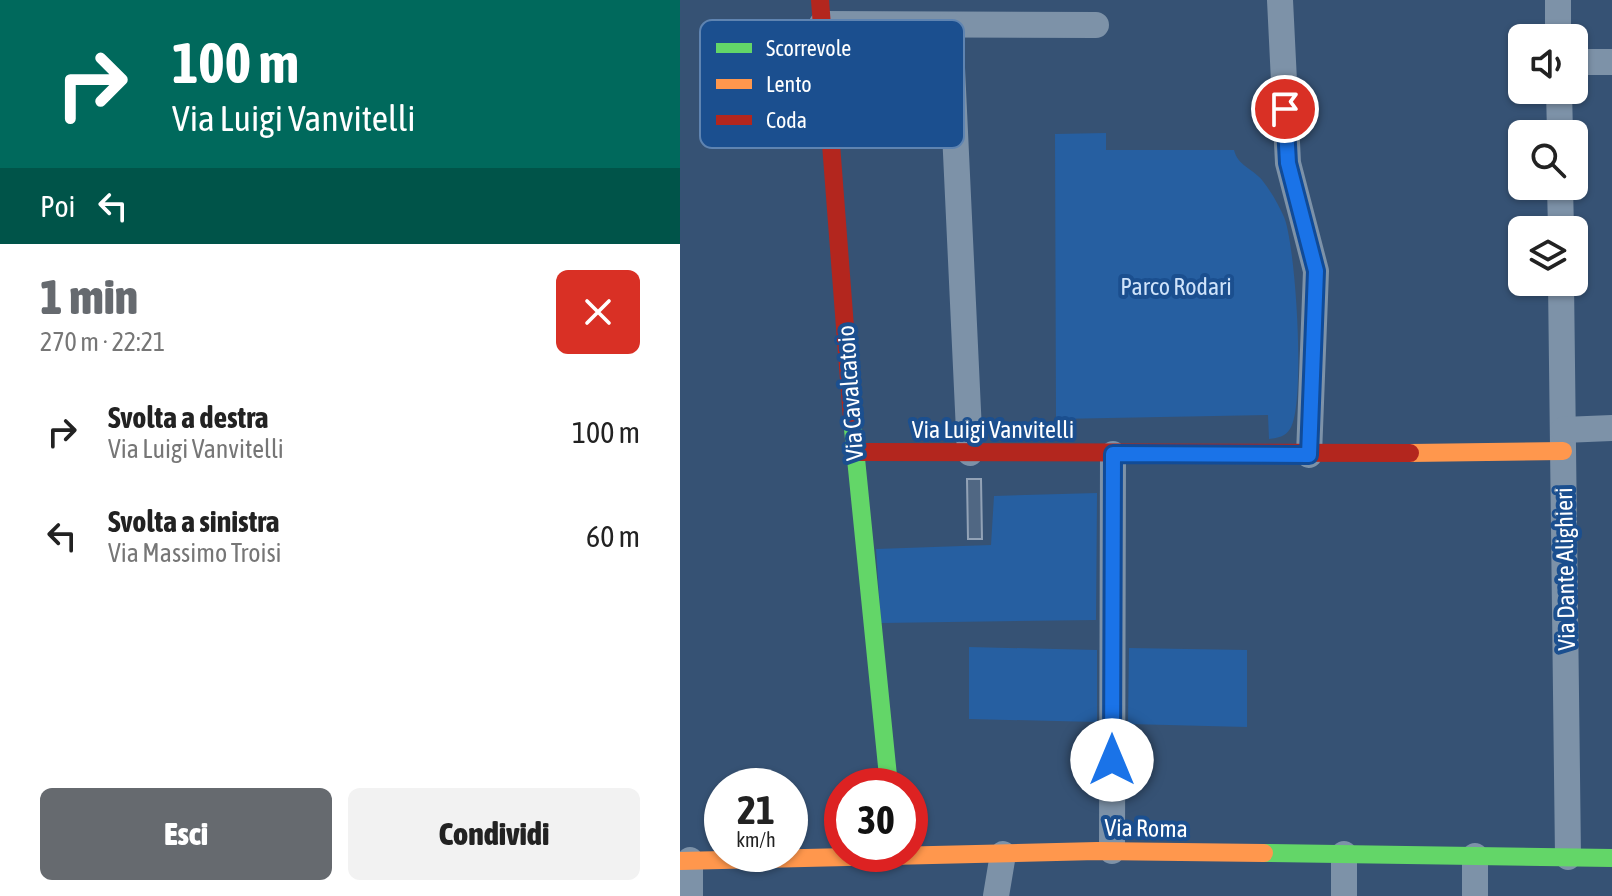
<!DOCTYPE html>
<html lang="it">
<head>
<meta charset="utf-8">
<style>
	body { margin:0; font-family:"Asap Condensed",sans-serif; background:#f2f2f2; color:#222; height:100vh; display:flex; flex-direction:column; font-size:30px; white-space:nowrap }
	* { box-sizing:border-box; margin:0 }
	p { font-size:26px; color:#767676 }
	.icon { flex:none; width:44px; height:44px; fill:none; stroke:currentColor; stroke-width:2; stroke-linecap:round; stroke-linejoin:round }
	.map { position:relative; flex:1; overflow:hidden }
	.panel { display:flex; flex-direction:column; background:#fff; width:680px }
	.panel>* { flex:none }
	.banner { background:#00695c; color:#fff; overflow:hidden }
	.controls { position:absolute; left:828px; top:24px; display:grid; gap:16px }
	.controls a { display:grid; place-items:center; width:80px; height:80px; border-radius:12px; background:#fff; box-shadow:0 2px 6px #0004; font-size:40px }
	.speed { position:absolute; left:24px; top:768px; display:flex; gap:16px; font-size:40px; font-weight:700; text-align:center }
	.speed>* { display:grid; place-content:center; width:104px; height:104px; border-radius:50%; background:#fff; box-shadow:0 2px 6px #0004; line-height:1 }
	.speed small { font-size:20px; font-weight:400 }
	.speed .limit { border:12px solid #d22; background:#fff; color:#111 }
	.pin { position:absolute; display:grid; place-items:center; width:68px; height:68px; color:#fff; margin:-34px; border:4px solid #fff; border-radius:50%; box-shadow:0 2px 8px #0007 }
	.me { position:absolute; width:88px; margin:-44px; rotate:0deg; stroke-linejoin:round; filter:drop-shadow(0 0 6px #0008) }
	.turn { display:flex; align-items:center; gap:28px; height:168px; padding:0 40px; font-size:36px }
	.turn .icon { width:104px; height:104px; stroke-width:2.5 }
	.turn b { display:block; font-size:56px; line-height:68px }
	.then { display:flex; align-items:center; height:76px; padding:0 40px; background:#0003; gap:16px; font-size:30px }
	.round { display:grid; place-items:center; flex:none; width:84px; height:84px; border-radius:12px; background:#f2f2f2 }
	.overview { display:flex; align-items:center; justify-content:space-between; height:136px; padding:0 40px }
	h1 { font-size:48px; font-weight:800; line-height:60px; color:#666a6f }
	.action { display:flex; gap:16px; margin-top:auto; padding:16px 40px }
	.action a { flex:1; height:92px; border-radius:12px; background:#666a6f; color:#fff; font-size:32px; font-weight:800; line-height:92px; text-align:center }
	.action a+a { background:#f2f2f2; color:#222 }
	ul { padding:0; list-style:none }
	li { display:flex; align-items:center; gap:24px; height:104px; padding:0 40px }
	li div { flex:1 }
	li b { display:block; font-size:30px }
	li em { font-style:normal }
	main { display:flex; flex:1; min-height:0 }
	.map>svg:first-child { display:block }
</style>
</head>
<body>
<main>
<section class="panel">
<div class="banner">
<div class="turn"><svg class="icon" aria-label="right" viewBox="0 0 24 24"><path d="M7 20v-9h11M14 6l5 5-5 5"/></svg><div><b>100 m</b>Via Luigi Vanvitelli</div></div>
<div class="then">Poi<svg class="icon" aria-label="left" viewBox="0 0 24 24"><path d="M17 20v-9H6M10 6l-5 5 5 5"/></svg></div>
</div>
<div class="overview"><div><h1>1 min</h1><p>270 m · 22:21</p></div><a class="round" style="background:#d93025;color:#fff"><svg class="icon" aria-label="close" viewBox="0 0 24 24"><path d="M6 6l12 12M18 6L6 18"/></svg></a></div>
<ul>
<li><svg class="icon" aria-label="right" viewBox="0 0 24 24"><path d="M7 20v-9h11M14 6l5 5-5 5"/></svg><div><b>Svolta a destra</b><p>Via Luigi Vanvitelli</p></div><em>100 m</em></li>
<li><svg class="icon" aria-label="left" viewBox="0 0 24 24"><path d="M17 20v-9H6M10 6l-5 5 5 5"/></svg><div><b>Svolta a sinistra</b><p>Via Massimo Troisi</p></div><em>60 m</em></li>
</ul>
<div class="action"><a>Esci</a><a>Condividi</a></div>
</section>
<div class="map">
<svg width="932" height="896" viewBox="0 0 932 896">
	<rect width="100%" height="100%" fill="#365274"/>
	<g fill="#265fa1">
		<path d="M426 133V150H554C558 166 572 168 582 180 591 191 598 204 604 217 616 245 626 407 610 429 605 437 597 438 589 439L588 415 376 419 375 134Z"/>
		<path d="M417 493 416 620 201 623 196 549 311 545 314 496Z"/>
		<path d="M289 647 417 650V722L289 719Z"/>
		<path d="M449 648 567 650V727L448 724Z"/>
	</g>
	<path fill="#506783" stroke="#92a2b6" stroke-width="2" d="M287 479H301L302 539H288Z"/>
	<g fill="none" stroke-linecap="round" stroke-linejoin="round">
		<g stroke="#7d92a8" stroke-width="26">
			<path d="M600 0 608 163 636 271 629 455"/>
			<path d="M878 0V38"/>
			<path d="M142 24 416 25"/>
			<path d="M270 25 290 453"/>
			<path d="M894 62H932"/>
			<path d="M879 90 880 134"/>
			<path d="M880 186 881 230"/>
			<path d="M881 282 888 857"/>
			<path d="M883 430 932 428"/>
			<path d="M432 851 433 454"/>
			<path d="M664 854V896"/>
			<path d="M795 856V896"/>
			<path d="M10 896V860"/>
			<path d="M316 896 323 854"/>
		</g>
		<g stroke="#63d668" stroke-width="18">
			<path d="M172 419 209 786"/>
			<path d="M584 853 932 858"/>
		</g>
		<g stroke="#ff974d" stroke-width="18">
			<path d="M730 453 883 451"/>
			<path d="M0 861 417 851 584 853"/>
		</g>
		<g stroke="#b3261e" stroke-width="18">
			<path d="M140 0 172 419"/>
			<path d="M175 452 730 453"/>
		</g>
	</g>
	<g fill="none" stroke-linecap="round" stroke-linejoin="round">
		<defs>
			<path id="route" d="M432 760 433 454 629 455 636 271 608 163 605 109"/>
		</defs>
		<use href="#route" stroke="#114b97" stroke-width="20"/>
		<use href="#route" stroke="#1a73e8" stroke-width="14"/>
	</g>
	<g text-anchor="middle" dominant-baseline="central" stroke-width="8" stroke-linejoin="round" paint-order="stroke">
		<g font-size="24" fill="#cfe3fa" stroke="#1b4f8f">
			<text x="496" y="286">Parco Rodari</text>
		</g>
		<g font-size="24" fill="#fff" stroke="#1b4f8f">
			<text transform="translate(170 393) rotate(-94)">Via Cavalcatoio</text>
			<text x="313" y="429">Via Luigi Vanvitelli</text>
			<text transform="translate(885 569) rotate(-91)">Via Dante Alighieri</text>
			<text transform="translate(466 828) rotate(1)">Via Roma</text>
		</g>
	</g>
	<rect x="20" y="20" width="264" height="128" rx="12" fill="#1b4f8f" stroke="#5f84b1" stroke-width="2"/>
	<rect x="36" y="43" width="36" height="10" fill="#63d668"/>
	<rect x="36" y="79" width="36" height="10" fill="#ff974d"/>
	<rect x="36" y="115" width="36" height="10" fill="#b3261e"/>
	<g font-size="22" fill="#fff">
		<text x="86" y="56">Scorrevole</text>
		<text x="86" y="92">Lento</text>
		<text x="86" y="128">Coda</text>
	</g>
</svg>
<div class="controls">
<a><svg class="icon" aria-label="sound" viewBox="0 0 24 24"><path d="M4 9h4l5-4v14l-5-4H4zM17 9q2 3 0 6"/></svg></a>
<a><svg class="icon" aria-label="search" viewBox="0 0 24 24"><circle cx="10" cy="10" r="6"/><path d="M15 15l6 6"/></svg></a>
<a><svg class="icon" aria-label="layers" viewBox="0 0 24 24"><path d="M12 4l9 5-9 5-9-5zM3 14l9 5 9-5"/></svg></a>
</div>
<div class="speed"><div>21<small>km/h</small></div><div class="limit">30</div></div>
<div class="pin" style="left:605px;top:109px;background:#d93025"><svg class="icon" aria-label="arrive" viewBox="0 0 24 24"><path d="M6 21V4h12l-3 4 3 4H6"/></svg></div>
<svg class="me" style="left:432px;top:760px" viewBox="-20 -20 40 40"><circle r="19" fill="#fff"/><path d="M0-13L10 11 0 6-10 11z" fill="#1a73e8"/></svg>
</div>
</main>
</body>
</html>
